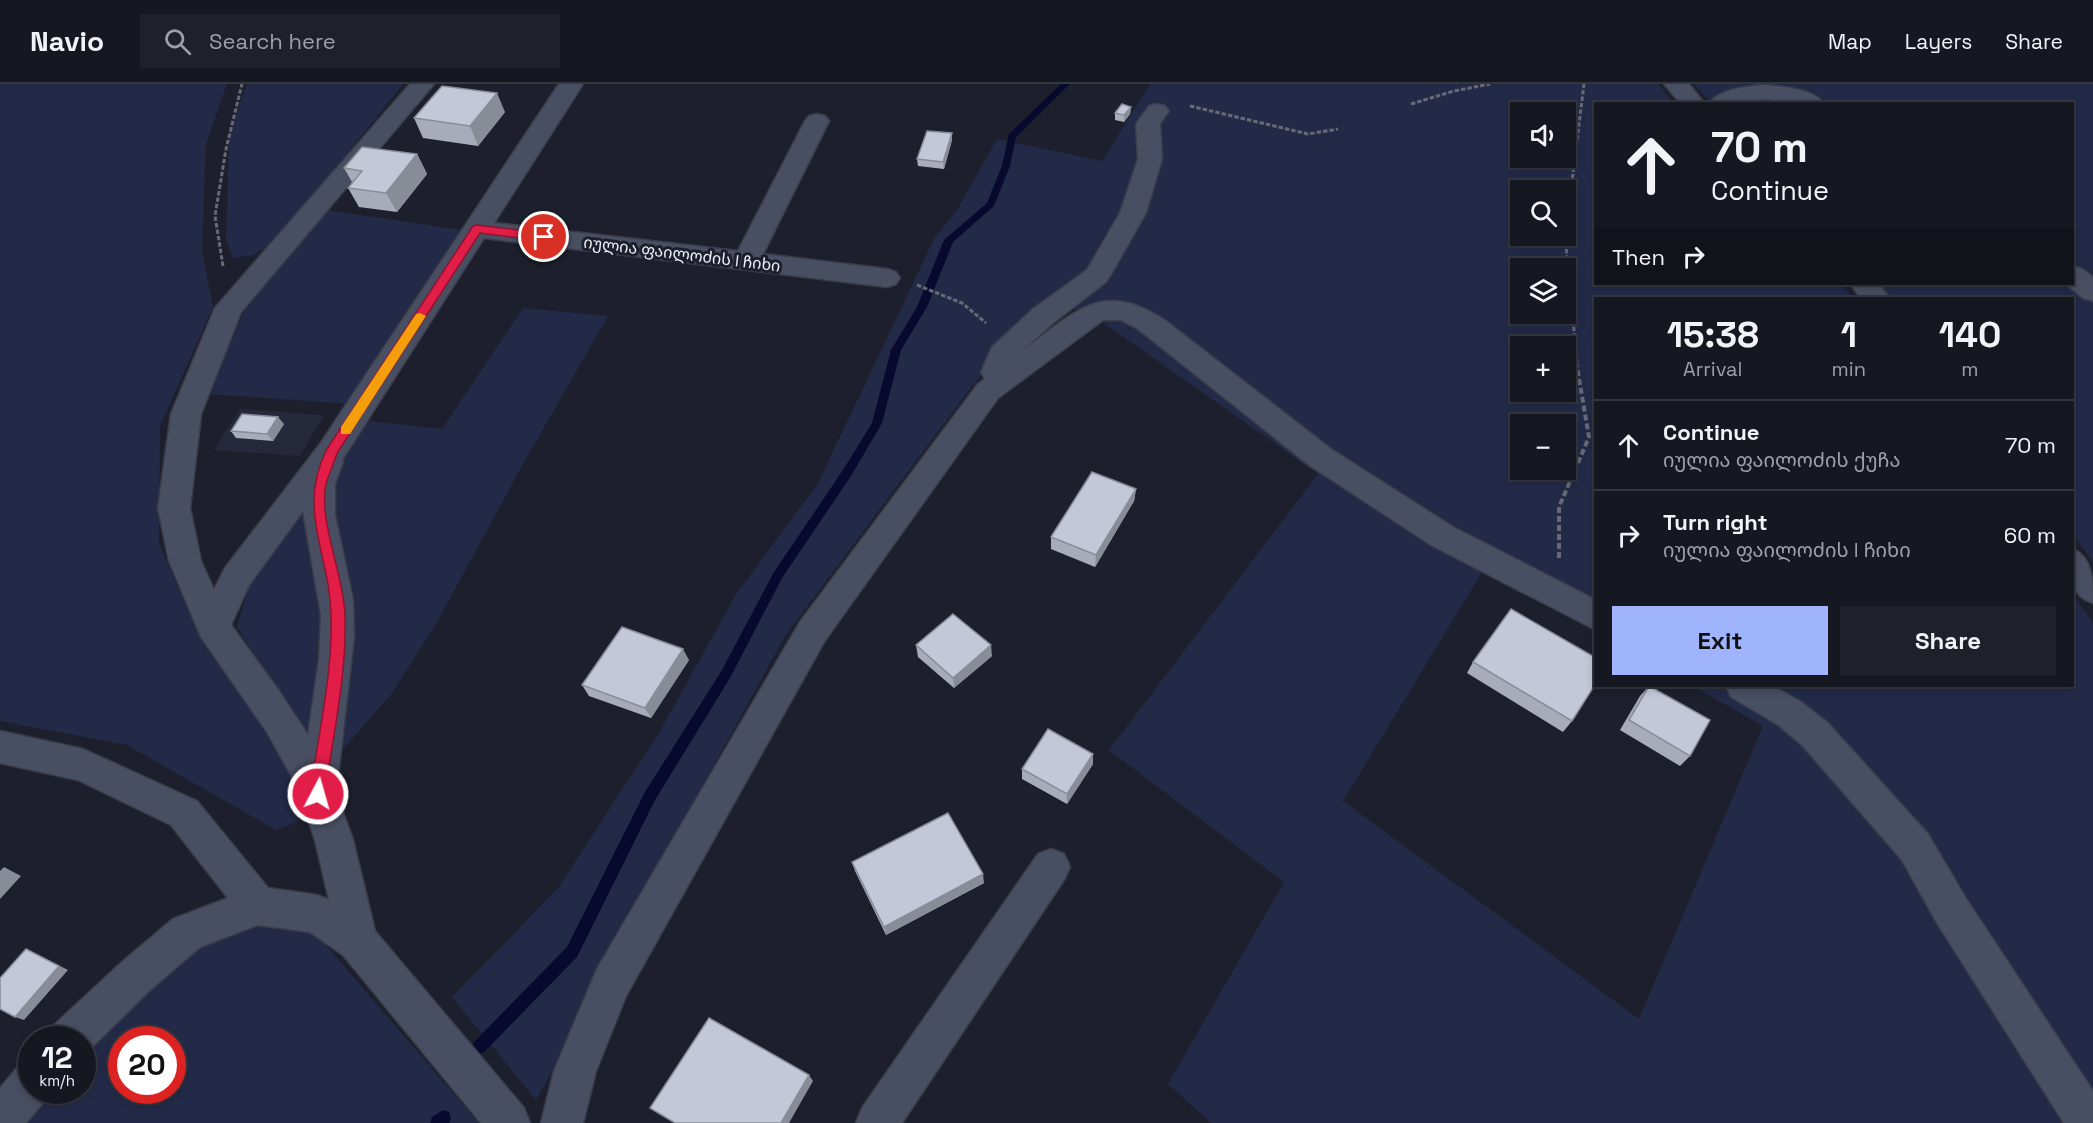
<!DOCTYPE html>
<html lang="en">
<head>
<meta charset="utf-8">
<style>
	body { margin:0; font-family:"Space Grotesk","Noto Sans Georgian",sans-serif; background:#1f212a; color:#f1f3f6; height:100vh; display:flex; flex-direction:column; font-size:22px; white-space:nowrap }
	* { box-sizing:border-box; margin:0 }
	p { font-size:20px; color:#9ea0a5 }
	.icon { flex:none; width:33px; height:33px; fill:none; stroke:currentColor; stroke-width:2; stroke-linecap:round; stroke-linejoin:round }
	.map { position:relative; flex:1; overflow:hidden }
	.drawer { position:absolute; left:1594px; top:213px; width:480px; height:390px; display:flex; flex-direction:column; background:#161821; border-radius:0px; box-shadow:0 3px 9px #0003,0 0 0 2px #35373f }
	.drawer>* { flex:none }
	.top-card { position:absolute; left:1594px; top:18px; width:480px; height:183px; border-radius:0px; box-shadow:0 3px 9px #0003,0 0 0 2px #35373f; background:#161821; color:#f1f3f6; overflow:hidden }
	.buttons { position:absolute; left:1510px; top:18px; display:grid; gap:12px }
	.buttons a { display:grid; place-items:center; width:66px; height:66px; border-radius:0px; background:#161821; box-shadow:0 3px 9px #0003,0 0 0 2px #35373f; font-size:30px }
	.speed { position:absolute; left:18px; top:942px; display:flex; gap:12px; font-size:30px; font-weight:700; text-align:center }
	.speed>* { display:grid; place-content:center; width:78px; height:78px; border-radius:50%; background:#161821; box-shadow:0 3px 9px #0003,0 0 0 2px #35373f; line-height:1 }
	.speed small { font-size:15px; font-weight:400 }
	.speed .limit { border:9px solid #d22; background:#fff; color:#111 }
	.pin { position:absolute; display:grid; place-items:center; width:51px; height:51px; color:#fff; margin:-26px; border:3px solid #fff; border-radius:50%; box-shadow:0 2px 6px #0007 }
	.me { position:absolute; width:66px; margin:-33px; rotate:6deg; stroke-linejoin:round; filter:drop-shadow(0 0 4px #0008) }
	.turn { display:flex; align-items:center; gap:21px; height:126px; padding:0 18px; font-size:27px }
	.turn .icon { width:78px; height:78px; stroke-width:2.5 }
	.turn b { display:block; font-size:42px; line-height:51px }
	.then { display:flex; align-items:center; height:57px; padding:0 18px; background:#0003; gap:12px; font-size:22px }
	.eta { display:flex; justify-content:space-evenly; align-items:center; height:102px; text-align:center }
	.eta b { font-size:36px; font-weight:800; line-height:42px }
	.cta { display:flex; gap:12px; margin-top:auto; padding:12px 18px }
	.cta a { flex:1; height:69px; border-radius:0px; background:#a0b3fd; color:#111; font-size:24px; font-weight:800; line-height:69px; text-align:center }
	.cta a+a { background:#1f212a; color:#f1f3f6 }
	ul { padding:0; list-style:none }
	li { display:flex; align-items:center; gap:18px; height:90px; padding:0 18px; border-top:2px solid #35373f }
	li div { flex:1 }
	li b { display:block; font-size:22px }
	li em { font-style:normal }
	header { display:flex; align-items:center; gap:36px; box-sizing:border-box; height:84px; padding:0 30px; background:#161821; border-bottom:2px solid #35373f }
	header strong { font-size:28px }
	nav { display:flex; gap:33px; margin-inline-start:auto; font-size:21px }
	.search { width:420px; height:54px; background:#1f212a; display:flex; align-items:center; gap:15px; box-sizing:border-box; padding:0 21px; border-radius:0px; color:#9ea0a5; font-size:22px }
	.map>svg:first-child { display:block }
</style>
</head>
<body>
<header>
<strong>Navio</strong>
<div class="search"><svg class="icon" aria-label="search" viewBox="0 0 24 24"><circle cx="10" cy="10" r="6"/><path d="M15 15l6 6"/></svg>Search here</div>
<nav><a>Map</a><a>Layers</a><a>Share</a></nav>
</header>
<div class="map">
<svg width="2093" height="1039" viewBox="0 0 2093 1039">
	<rect width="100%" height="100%" fill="#1d202c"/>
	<path fill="#25293b" d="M240 325 324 331 300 372 214 366Z"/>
	<g fill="#232a48" fill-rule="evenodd">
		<path d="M0 0H227L206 60 202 167 213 223 160 342 159 459 189 529 227 580 296 688 301 713 297 738 276 746 127 661 0 637Z"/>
		<path d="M247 0H403L275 159 253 171 233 174 226 156 229 51Z"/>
		<path d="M1150 0H1658L1674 19 1596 20V200H1842L1853 214H1596V546L1485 483 1343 717 1639 935 1763 642 1693 602H2073V511L2093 539V1039H1211L1168 1000 1284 798 1109 666 1318 390 1088 228 1041 218 973 301 785 552 599 890 565 963 536 1016 452 913 558 804 659 649 735 512 818 399 934 155 957 126 997 55 1102 77ZM1521 28H1566V74H1521ZM1521 106H1566V152H1521ZM1521 184H1566V230H1521ZM1521 262H1566V308H1521ZM1521 340H1566V386H1521Z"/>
		<path d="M1694 0H2093V478L2073 451V214H1889L1875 200H2073V20L1711 19Z"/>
		<path d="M327 126 461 146 352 320 208 310 245 225Z"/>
		<path d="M523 224 608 232 523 380 436 540 392 609 344 664 310 659 237 543 249 503 294 431 362 336 442 345Z"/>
		<path d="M281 809 479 1039H19L45 1007 82 1006 83 962 205 853ZM122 956H172V1006H122Z"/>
	</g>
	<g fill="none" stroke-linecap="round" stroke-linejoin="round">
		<g fill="#07092e" fill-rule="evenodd">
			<path d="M1061 0H1070L1016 53 1010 82 994 122 953 158 927 223 901 266 882 339 851 392 782 494 730 594 655 716 577 873 485 967 480 970 475 967 472 962 475 957 567 863 645 708 722 586 774 488 843 386 872 339 891 266 917 223 944 156 987 119 1002 82 1009 50Z"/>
			<path d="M443 1026 449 1028 451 1034 449 1039H430L432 1033Z"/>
		</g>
		<defs>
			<g id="minor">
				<path d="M410 0H434L241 228 201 330 190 424 201 477 214 506 225 484 320 360 559 0H583L494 139 738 167 805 37 809 32 817 30 825 32 829 37 763 170 887 185 896 188 900 194 896 200 887 203 484 154 342 376 343 378 335 400V431L353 516 354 553 336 709 353 756 375 847 524 1024 530 1039H481L343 871 310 848 258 841 200 863 150 906 84 971 82 956H49L54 941 122 878 173 835 228 814 171 741 78 696 0 679V647L83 665 197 717 268 804 317 811 329 816 315 756 296 700 267 648 201 553 169 477 158 424 171 330 215 224ZM303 427 321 531 319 576 308 651 279 607 231 541 249 501Z"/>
				<path d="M1664 0H1689L1705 20H1681Z"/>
				<path d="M1766 1C1783 3 1815 5 1824 20H1790L1766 15 1740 20H1709C1719 4 1750 2 1766 1Z"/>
				<path d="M1157 20 1165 22 1169 27 1160 40 1162 75 1146 129 1110 192 1106 198 1053 239 1023 266C1076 228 1102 194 1166 237L1331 365 1453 443 1596 516V546L1431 461 1309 381 1138 245 1121 236H1103L998 314 824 558 626 912 596 987 583 1039H541L554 987 597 885 800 538 978 300 985 295 981 288 992 263 1033 225 1087 186 1120 129 1138 75 1136 40 1149 22Z"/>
				<path d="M2073 182 2082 185 2093 193V217L2083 214 2066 200H2073Z"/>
				<path d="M1850 200H1878L1890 214H1861Z"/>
				<path d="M2073 465C2093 474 2093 497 2093 519 2066 510 2073 489 2073 465Z"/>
				<path d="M1726 602H1773L1801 618 1828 639 1928 750 1965 813 2093 1007V1039H2064L1937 839 1902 776 1802 661 1777 640 1731 613Z"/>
				<path d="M1051 765 1064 770 1070 783 1064 796 902 1039H856L862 1024 1038 770Z"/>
				<path d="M32 978V1006H50L47 1014 26 1039H0V1004L17 984Z"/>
			</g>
		</defs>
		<use href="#minor" stroke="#3a3d49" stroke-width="3"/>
		<g stroke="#676a75" stroke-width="3" stroke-dasharray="4.5 2" stroke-linecap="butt">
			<path d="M1411 20 1454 7 1490 0"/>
			<path d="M1190 22 1308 50 1338 45"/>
			<path d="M1566 146 1584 0"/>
			<path d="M1565 152 1577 278"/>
			<path d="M223 182 215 132 226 65 242 0"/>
			<path d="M917 201 962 219 986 239"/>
		</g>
		<path stroke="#676a75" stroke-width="4" stroke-dasharray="6 3" stroke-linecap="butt" d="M1559 474V423L1589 353 1576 277"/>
		<use href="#minor" fill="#494f62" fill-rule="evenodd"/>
	</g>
	<g fill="#a8acba">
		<path d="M1131 23 1130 30 1124 38 1115 36V29Z"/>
		<path d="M505 28 478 62 423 54 414 34Z"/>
		<path d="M952 49V56L944 85 918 82 917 75Z"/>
		<path d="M417 70 427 90 397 128 359 123 348 104 352 98 344 84Z"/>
		<path d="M284 340 273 357 236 354 231 347Z"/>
		<path d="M1136 405 1134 417 1095 483 1051 465V453Z"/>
		<path d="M916 561 992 572 954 604 918 573Z"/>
		<path d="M689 576 651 634 589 612 582 601Z"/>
		<path d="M1473 578 1572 637 1563 648 1467 589Z"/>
		<path d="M1649 602 1690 672 1680 682 1620 646 1640 612Z"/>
		<path d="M1093 680 1067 720 1022 695V685Z"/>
		<path d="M852 778 984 799 886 851 855 787Z"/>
	</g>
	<g fill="#888c97">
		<path d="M497 9 505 28 478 62 470 42Z"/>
		<path d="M1131 23 1130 30 1124 38V31Z"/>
		<path d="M952 49V56L944 85 943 78Z"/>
		<path d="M417 70 427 90 397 128 386 109Z"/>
		<path d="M278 333 284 340 273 357 267 350Z"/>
		<path d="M1136 405 1134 417 1095 483 1096 471Z"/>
		<path d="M991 561 992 572 954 604 953 594Z"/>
		<path d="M683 565 689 576 651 634 645 624Z"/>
		<path d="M1093 670V680L1067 720V710Z"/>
		<path d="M4 783 21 792 0 815V787Z"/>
		<path d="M983 790 984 799 886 851 884 843Z"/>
		<path d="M26 865 68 886 24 936 15 933Z"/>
		<path d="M809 991 813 997 789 1039H781Z"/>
	</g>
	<g fill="#c3c8d8" stroke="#888c97" stroke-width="1.5">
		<path d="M442 2 497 9 470 42 414 34Z"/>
		<path d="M1122 20 1131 23 1124 31 1115 29Z"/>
		<path d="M927 47 952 49 943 78 917 75Z"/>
		<path d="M362 63 417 70 386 109 348 104 362 87 344 84Z"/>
		<path d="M242 330 278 333 267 350 231 347Z"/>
		<path d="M1092 388 1136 405 1096 471 1051 453Z"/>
		<path d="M1511 525 1596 574V599L1572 637 1473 578Z"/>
		<path d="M953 530 991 561 953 594 916 561Z"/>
		<path d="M622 543 683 565 645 624 582 601Z"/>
		<path d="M1649 602 1710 636 1690 672 1629 636Z"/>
		<path d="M1048 645 1093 670 1067 710 1022 685Z"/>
		<path d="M948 729 983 790 884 843 852 778Z"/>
		<path d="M26 865 59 882 15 933 0 925V894Z"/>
		<path d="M709 934 809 991 781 1039H675L650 1024Z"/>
	</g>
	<path fill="#e11d48" stroke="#92132f" stroke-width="1.5" d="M477 141 544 149 550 153 544 157 480 149 337 369C334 379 329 389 326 400 318 436 344 492 345 531 347 590 333 651 325 710L323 714 318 716 312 714 310 710C318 652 333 589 331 531 330 470 296 426 327 365L473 142Z"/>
	<path fill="#f59e0b" d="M420 229 426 232 350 350H341V343L416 230Z"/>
	<g text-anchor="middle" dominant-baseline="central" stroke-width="6" stroke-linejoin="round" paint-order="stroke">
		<g font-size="16" fill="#edf0f8" stroke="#1d202c">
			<text transform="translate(682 170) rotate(7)">იულია ფაილოძის I ჩიხი</text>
		</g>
	</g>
</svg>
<div class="buttons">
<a><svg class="icon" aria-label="sound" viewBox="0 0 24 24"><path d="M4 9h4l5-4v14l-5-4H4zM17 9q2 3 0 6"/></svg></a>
<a><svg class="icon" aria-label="search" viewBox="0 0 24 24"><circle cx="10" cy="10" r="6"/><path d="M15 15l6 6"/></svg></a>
<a><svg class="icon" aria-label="layers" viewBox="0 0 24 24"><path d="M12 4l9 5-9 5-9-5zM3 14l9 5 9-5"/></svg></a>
<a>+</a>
<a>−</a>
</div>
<div class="speed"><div>12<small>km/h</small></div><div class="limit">20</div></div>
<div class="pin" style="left:544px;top:153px;background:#d93025"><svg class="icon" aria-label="arrive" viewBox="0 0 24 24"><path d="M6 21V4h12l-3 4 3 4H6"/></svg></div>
<svg class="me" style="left:318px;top:710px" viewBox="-20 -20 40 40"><circle r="17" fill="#e11d48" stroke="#fff" stroke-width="3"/><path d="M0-11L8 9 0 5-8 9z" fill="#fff"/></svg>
<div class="top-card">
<div class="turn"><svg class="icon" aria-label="ahead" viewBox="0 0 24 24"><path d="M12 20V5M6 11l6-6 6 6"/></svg><div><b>70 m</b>Continue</div></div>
<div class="then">Then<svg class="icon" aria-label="right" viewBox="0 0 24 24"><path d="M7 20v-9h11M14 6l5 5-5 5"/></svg></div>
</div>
<section class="drawer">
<div class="eta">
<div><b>15:38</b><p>Arrival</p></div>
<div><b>1</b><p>min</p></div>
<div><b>140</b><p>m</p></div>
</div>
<ul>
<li><svg class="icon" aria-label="ahead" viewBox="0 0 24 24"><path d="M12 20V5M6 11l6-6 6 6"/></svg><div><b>Continue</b><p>იულია ფაილოძის ქუჩა</p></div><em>70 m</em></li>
<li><svg class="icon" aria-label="right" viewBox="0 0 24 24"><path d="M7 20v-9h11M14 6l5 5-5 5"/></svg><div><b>Turn right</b><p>იულია ფაილოძის I ჩიხი</p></div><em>60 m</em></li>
</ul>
<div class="cta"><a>Exit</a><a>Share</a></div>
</section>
</div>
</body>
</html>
